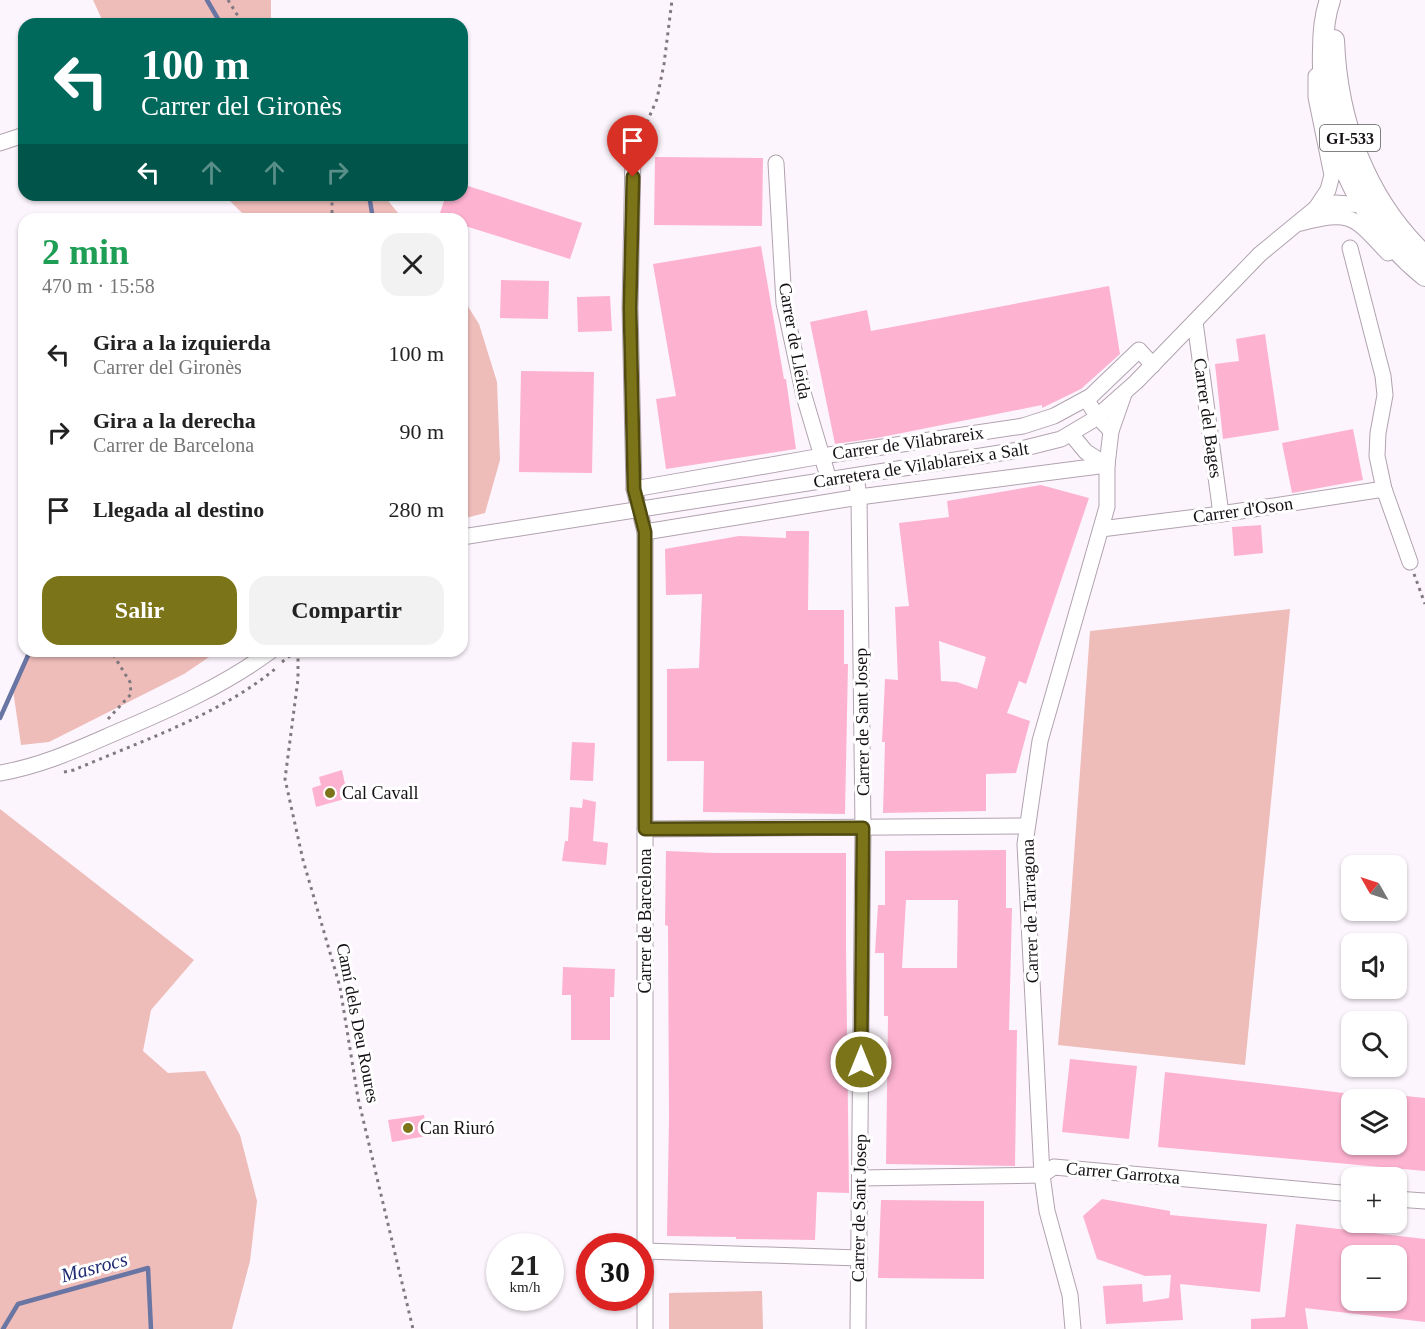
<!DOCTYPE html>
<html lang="es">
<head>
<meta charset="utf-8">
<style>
	body { margin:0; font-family:Georgia,serif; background:#f2f2f2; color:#222; height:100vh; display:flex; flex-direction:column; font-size:22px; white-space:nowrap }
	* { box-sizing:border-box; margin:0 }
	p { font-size:20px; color:#767676 }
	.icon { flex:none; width:33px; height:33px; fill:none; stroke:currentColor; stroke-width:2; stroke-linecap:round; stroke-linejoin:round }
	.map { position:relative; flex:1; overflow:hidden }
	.drawer { position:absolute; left:18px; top:213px; width:450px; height:444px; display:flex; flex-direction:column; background:#fff; border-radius:18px; box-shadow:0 2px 4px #0004 }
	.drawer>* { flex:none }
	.banner { position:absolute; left:18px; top:18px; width:450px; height:183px; border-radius:18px; box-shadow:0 2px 4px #0004; background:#00695c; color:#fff; overflow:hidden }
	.needle { width:39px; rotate:309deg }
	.controls { position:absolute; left:1341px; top:855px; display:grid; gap:12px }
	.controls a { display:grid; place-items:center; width:66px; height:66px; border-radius:12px; background:#fff; box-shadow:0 2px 4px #0004; font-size:30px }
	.speed { position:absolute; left:486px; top:1233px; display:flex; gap:12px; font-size:30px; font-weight:700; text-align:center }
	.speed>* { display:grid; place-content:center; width:78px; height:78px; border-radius:50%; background:#fff; box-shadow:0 2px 4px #0004; line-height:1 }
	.speed small { font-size:15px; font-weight:400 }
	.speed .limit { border:9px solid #d22; background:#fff; color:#111 }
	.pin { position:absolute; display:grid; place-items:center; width:51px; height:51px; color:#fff; margin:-62px -26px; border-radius:50% 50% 50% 0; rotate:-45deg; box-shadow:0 0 6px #0007 }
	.pin .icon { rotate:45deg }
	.me { position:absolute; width:66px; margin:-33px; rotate:0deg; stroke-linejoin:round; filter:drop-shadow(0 0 4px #0008) }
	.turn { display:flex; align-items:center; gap:21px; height:126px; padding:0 24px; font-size:27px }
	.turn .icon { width:78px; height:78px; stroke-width:2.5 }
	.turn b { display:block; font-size:42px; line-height:51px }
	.lanes { display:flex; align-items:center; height:57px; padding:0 24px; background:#0003; justify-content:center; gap:30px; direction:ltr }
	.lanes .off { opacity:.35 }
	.round { display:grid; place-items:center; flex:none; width:63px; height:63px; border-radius:18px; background:#f2f2f2 }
	.head { display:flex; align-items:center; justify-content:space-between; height:102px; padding:0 24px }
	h1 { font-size:36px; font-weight:700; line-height:45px; color:#1e9e55 }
	.button { display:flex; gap:12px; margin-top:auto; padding:12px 24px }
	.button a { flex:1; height:69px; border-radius:18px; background:#7c7418; color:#fff; font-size:24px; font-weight:700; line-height:69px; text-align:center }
	.button a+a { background:#f2f2f2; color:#222 }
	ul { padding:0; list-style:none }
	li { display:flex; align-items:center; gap:18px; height:78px; padding:0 24px }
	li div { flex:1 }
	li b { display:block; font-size:22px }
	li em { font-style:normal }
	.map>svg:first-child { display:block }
</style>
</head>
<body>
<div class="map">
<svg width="1425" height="1329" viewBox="0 0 1425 1329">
	<rect width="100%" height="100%" fill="#fdf5fd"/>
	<g fill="#eebcb9">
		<path d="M93 0H271V24H104Z"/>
		<path d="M224 195H388L389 202 403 219H248Z"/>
		<path d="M462 297 479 324 497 382 500 460 485 513 462 519Z"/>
		<path d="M1290 609 1245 1065 1058 1045 1070 912 1090 631Z"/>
		<path d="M29 651H218L184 674 49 742 21 745 13 690Z"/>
		<path d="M0 809 194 960 151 1010 143 1051 168 1073 205 1071 240 1135 257 1201 250 1261 232 1329H0Z"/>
		<path d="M762 1291 763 1329H669V1293Z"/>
	</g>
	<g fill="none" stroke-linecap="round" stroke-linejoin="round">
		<g stroke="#6975a2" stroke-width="4.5">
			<path d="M207 0 221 24"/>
			<path d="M369 195 373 219"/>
			<path d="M0 718 30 651"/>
			<path d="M3 1329 18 1304 148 1268 151 1329"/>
		</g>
	</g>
	<g fill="#fdb2d0" fill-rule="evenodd">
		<path d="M655 157 763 158 762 226 654 225Z"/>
		<path d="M462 184 582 223 570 259 462 225V219H438L446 195H462Z"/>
		<path d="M761 246 784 379H786L796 449 666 469 656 399 676 396 653 264Z"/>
		<path d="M501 280 549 281 548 319 500 318Z"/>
		<path d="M1109 286 1120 354 1081 389 1042 408V405L877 438 835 444 810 322 867 310 871 331Z"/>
		<path d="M610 296 612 331 578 332 577 297Z"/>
		<path d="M1265 334 1279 430 1223 439 1215 364 1239 361 1236 339Z"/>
		<path d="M521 371 594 372 592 473 519 472Z"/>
		<path d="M1353 429 1363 480 1292 493 1282 443Z"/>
		<path d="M1041 485 1089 498 1026 684 1019 681 1007 713 1030 721 1016 773 986 774V811L883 813 885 742H882L885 679 898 680 895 607 909 606 899 523 949 517 947 501ZM939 641 986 657 977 689 957 682 941 681Z"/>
		<path d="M1261 525 1263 553 1234 556 1232 527Z"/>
		<path d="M786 531H809L808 610H844V664H848L845 814 703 812 704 761H667V669L699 668 702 594 666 595 665 549 739 536 786 538Z"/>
		<path d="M572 742 595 743 593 781 570 780Z"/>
		<path d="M342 770 348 798 316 807 312 788 321 785 319 777Z"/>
		<path d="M583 799 596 802 593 841 608 843 606 865 562 861 565 841H568L570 807 582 808Z"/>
		<path d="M1006 850V908H1012L1009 1030H1017L1015 1166 886 1164 888 1016H884V953H875L878 905H885V851ZM906 900H958L957 968H902Z"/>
		<path d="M666 851 716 853H846V949L849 1193 817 1192 815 1240 736 1239V1237L667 1236 669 1118 668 926 665 925Z"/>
		<path d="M563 967 615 969 614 997H610V1040H571V995H562Z"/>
		<path d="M1070 1059 1137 1066 1129 1139 1062 1132Z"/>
		<path d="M1165 1072 1352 1094 1347 1144H1396V1095L1425 1098V1171L1158 1147Z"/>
		<path d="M424 1115 427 1136 392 1142 388 1120Z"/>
		<path d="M1102 1199 1170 1211V1215L1267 1224 1260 1292 1180 1284 1183 1320 1106 1324 1103 1286 1142 1284 1143 1302 1169 1298 1171 1275 1145 1276 1097 1259 1083 1216Z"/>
		<path d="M881 1200 984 1201V1279L878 1278Z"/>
		<path d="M1296 1224 1425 1239V1322L1305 1308 1308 1329H1251V1319L1285 1317ZM1352 1256H1396V1300H1352Z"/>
	</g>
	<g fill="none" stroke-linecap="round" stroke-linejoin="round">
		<defs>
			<g id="minor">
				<path d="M1316 76V97L1332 175 1328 190 1316 208"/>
				<path d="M0 143 24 135"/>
				<path d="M633 155 630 308 634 489 645 532V1329"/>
				<path d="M776 163 784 303 804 396 829 480"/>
				<path d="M1301 223C1352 210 1353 216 1388 253"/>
				<path d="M1350 248 1383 376 1385 395 1378 433 1377 456 1384 489 1410 562"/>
				<path d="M1195 322 1221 514"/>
				<path d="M1111 431 1124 394"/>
				<path d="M1071 434 1086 452 1107 465"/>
				<path d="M856 476 859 497 863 828 858 1329"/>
				<path d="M634 489 822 456 1023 426 1054 416 1091 396 1139 350 1153 365"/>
				<path d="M1101 529 1221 514 1384 489"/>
				<path d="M645 532 859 497 1107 465"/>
				<path d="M462 537 1013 451 1061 439 1093 420 1136 382 1260 254 1316 208 1335 203 1363 205 1371 209"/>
				<path d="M0 773C42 766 78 749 117 732 171 709 223 686 271 651"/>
				<path d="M645 829 1027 826"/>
				<path d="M860 1178 1042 1175 1054 1167 1352 1194"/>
				<path d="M1396 1199 1425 1201"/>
				<path d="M645 1251 859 1258"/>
				<path d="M1073 1329 1070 1295 1047 1211 1042 1175 1025 844 1040 741 1107 507V465L1111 431 1097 416 1086 399"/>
			</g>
			<g id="major">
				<path d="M1330 0C1324 17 1323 33 1323 50 1320 136 1358 222 1425 276"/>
				<path d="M1334 40C1337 121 1365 199 1425 256"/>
			</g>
		</defs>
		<use href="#minor" stroke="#b0a3af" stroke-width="17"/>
		<use href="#major" stroke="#b0a3af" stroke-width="22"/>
		<g stroke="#807a80" stroke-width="3" stroke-dasharray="3 4.5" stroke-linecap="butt">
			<path d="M228 0 243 24"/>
			<path d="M638 143 657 99 664 64 672 0"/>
			<path d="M332 195V219"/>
			<path d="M1414 574 1425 604"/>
			<path d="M298 651V679L285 779 303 860 340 987 358 1098 413 1329"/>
			<path d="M282 662 296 651"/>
			<path d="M108 719 131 694 130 682 111 651"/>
			<path d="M64 772 74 770C139 742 221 714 275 669"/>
		</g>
		<use href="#minor" stroke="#fff" stroke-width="15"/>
		<use href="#major" stroke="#fff" stroke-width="20"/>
	</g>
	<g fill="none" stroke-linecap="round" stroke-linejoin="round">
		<defs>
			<path id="route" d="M633 177 630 308 634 489 645 532V829L863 828 861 1062"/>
		</defs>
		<use href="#route" stroke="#514b10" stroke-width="15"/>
		<use href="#route" stroke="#7c7418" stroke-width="10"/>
	</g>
	<g fill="#7c7418" stroke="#fff" stroke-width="2">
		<circle cx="330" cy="793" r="6"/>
		<circle cx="408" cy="1128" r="6"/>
	</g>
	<g text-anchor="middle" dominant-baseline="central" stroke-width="6" stroke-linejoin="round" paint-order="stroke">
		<rect fill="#fff" stroke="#5a585a" stroke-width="1.5" x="1320" y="125" width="60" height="26" rx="4.5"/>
		<g font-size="16" font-weight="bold" fill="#141014">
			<text x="1350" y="138">GI-533</text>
		</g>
		<g font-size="18" fill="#141014" stroke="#fff">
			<text transform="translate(795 341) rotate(80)">Carrer de Lleida</text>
			<text transform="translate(1208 418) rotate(82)">Carrer del Bages</text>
			<text transform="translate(908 443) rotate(-8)">Carrer de Vilabrareix</text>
			<text transform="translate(921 465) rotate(-9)">Carretera de Vilablareix a Salt</text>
			<text transform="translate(1243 510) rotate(-8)">Carrer d'Oson</text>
			<text transform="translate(862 722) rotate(-91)">Carrer de Sant Josep</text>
			<text transform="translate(1030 911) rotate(-92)">Carrer de Tarragona</text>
			<text transform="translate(645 921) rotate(-90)">Carrer de Barcelona</text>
			<text transform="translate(358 1023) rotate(79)">Camí dels Deu Roures</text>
			<text transform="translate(1123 1173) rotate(5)">Carrer Garrotxa</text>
			<text transform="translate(859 1208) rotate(-89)">Carrer de Sant Josep</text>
		</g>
		<g font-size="18" fill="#141014" stroke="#fff" text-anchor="start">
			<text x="342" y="793">Cal Cavall</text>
			<text x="420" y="1128">Can Riuró</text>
		</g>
		<g font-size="20" font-style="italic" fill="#1f2b73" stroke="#fff">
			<text transform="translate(94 1267) rotate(-15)">Masrocs</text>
		</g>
	</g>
</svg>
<div class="controls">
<a><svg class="needle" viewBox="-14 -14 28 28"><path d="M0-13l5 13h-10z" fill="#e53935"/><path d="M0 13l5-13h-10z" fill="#767676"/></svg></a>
<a><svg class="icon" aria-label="sound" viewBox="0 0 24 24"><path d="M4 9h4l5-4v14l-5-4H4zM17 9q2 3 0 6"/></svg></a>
<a><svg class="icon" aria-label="search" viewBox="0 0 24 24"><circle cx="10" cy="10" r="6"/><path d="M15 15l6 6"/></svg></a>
<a><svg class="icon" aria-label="layers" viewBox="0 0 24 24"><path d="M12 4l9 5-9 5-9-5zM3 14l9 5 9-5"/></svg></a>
<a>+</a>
<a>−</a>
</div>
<div class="speed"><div>21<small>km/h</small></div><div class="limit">30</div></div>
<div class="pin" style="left:633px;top:177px;background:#d93025"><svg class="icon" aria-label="arrive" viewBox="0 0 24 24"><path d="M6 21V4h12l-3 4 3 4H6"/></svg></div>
<svg class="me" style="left:861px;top:1062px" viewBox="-20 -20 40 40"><circle r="17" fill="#7c7418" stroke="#fff" stroke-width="3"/><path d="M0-11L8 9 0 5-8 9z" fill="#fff"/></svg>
<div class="banner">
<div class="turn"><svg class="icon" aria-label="left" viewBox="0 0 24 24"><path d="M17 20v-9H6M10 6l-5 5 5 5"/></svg><div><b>100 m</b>Carrer del Gironès</div></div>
<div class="lanes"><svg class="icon" aria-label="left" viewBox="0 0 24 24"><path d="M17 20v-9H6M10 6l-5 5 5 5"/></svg><svg class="icon off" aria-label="ahead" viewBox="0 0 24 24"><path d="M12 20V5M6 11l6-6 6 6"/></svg><svg class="icon off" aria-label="ahead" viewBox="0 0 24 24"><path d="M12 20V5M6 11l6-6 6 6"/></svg><svg class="icon off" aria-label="right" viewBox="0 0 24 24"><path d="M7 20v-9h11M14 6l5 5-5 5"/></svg></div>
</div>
<section class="drawer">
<div class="head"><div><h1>2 min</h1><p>470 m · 15:58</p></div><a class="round"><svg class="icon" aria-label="close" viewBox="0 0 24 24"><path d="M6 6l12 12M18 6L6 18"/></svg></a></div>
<ul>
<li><svg class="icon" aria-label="left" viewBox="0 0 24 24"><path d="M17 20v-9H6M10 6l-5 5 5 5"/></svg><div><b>Gira a la izquierda</b><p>Carrer del Gironès</p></div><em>100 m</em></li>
<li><svg class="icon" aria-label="right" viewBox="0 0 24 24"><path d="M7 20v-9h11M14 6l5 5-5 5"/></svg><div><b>Gira a la derecha</b><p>Carrer de Barcelona</p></div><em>90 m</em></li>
<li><svg class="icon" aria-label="arrive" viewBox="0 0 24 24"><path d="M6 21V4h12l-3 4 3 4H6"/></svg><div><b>Llegada al destino</b></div><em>280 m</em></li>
</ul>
<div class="button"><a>Salir</a><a>Compartir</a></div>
</section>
</div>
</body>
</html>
